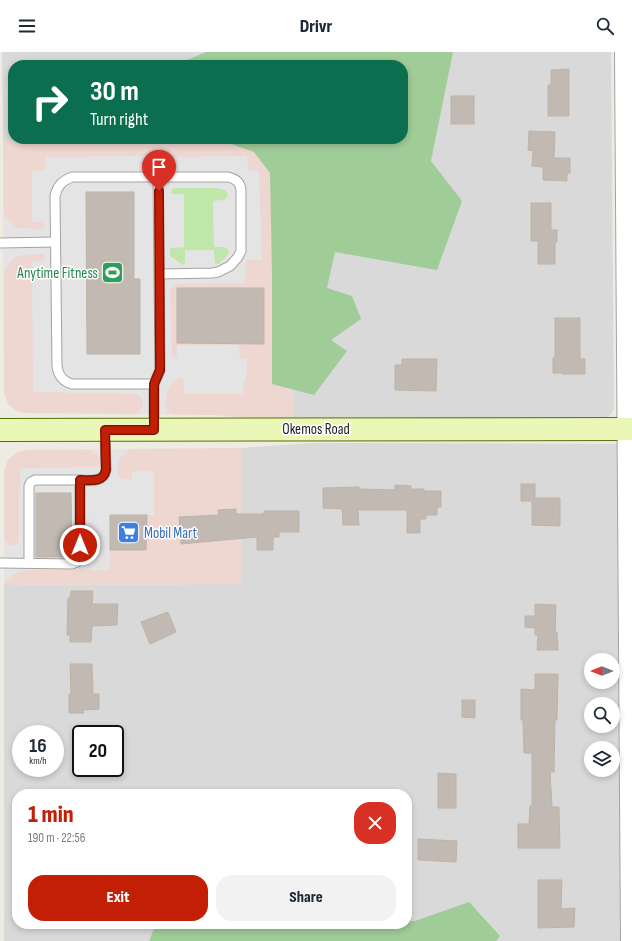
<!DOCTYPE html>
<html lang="en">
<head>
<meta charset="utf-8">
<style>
	body { margin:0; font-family:"Sofia Sans Condensed",sans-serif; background:#f2f2f3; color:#1f2937; height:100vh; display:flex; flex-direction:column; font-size:15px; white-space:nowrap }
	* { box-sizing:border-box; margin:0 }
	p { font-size:13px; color:#747a83 }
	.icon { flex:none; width:22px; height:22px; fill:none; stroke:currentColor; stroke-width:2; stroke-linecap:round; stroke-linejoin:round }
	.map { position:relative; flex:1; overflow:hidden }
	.drawer { position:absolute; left:12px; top:737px; width:400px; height:140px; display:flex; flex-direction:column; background:#fff; border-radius:16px; box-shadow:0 2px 6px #0003 }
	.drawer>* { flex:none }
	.top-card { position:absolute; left:8px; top:8px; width:400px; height:84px; border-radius:16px; box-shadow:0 2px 6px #0003; background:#0b6e4f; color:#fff; overflow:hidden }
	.needle { width:26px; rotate:270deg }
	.fabs { position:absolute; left:584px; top:601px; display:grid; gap:8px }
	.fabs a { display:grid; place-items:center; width:36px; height:36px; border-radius:50%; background:#fff; box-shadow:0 2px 6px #0003; font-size:20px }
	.speed { position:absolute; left:12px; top:673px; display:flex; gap:8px; font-size:20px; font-weight:700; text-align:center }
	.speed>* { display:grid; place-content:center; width:52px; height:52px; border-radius:50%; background:#fff; box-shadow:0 2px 6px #0003; line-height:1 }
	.speed small { font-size:10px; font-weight:400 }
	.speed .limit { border:2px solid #111; border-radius:6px; background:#fff; color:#111 }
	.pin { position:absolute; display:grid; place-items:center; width:34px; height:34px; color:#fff; margin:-41px -17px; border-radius:50% 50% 50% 0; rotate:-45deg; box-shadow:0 0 4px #0007 }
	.pin .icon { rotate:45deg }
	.me { position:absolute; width:44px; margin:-22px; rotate:0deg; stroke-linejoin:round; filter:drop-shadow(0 0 3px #0008) }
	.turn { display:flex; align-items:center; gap:14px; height:84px; padding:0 16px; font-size:18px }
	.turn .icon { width:52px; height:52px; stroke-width:2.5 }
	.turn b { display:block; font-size:28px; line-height:34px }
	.round { display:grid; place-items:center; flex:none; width:42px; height:42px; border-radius:16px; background:#f2f2f3 }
	.headline { display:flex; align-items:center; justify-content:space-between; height:68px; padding:0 16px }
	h1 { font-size:24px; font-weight:800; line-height:30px; color:#c31e06 }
	.primary-button { display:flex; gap:8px; margin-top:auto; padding:8px 16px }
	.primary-button a { flex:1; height:46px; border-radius:16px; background:#c31e06; color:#fff; font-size:16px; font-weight:800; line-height:46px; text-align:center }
	.primary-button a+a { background:#f2f2f3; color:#1f2937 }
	header { display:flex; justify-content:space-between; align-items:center; height:52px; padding:0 16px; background:#fff; font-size:18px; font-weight:800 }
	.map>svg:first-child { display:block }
</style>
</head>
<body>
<header><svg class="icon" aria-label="menu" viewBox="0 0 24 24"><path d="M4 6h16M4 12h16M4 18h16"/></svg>Drivr<svg class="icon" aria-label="search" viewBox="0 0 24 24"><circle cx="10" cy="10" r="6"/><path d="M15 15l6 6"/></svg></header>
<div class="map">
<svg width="632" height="889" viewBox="0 0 632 889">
	<rect width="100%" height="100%" fill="#edebe2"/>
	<g fill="#dad9d9" fill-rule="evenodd">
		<path d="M2 0H611L614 356 612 361 606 368 293 369 295 90 3 89ZM13 13H403V87H13Z"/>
		<path d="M314 391 632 392V889H4V533L241 532V396ZM591 608H613V630H591ZM591 652H613V674H591ZM21 682H55V716H21ZM81 682H115V716H81ZM591 696H613V718H591ZM17 742H407V872H17Z"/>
	</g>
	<g fill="#eed6d1">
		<path d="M3 89 295 90 293 369 212 363 26 361 20 360 14 357 9 353 6 347 4 340Z"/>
		<path d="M241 396V532L4 533V419L8 408 16 401 25 398Z"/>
	</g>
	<path fill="#bfe7a9" d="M173 136C183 136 216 134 224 138 227 139 227 140 228 143 227 150 219 148 213 149L214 195C217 195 221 194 224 195 237 197 222 209 219 212H216L215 211 214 198 183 213 170 204V198L171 196 184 195V142H171V140Z"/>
	<g fill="#a0cc98">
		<path d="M206 0H453L431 109 462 149 437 218 335 200 327 236 352 244 361 267 331 288 347 299 314 343 272 332V222L270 121 254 100 217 87H403V13H175Z"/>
		<path d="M469 850 500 884 496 889H149L156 872H407V869H415Z"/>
	</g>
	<g fill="#e4e4e4" fill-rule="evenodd">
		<path d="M147 104V116L151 119H160L163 118 164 115V105L247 104 248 116 249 118 251 119 259 118 262 208H248L246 211 245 231 176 232 171 236 170 240 172 303 173 306 175 307 177 306V293H239L240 305 242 307H247L246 326 244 329 243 342H184V329L182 326H180L173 329 167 338 165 354 168 360 174 362H134L138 361 141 358 143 354 142 347 137 342 33 340 32 209H42L44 208 45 205 44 203 42 202 22 203 16 205 10 210 6 216 4 224 3 160 8 169 16 176 40 177 44 176V173L42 170H32V119H43L45 118 46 105ZM173 136H217L225 138 227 140 228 143 226 147 224 148 213 149 214 195H224L227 196 229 201 228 203 219 212H216L215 211 214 198H185V211L183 213 170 204V198L171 196 184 195V142H172L171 140ZM86 141 134 227H140V302H87Z"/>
		<path d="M88 397H130L125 401 120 406 118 413V422L121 426 123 427H132V419H154V463H110V518H25L14 522 8 527 4 533V485L8 492 10 494H13L17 492 19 487 20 416 96 415 99 414 100 412 101 407 92 399Z"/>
	</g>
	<g fill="#c2bab2" stroke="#beb3a5">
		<path d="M569 17V64H548V33H551V18Z"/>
		<rect x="451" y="44" width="23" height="28"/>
		<path d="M529 79 555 80 554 106H570V121H567V129L543 128V115L532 114 533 99 528 98Z"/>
		<path d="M86 140H134V227H140V302H87Z"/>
		<path d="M531 151H551V178H557V190H555V212H538V189H531Z"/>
		<path d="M177 236H264V292L177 291Z"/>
		<path d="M555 266H580V307H585V322H562V321H553V306H555Z"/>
		<path d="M402 307H437L436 339 395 338V313H402Z"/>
		<path d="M521 432H535V446H560V474L532 473V449H521Z"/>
		<path d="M395 433 411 434V437H424V439H441V455H437V463H426V467H420V481H407V458H358L359 473H343L342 457 323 456V436L359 435V437L395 438Z"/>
		<path d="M36 441H71L72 505H36Z"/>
		<path d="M236 457V462H264V459H299V480H279V485H273V498H257V485L181 492 179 465 219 463 218 458Z"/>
		<path d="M110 463H147L146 498H110Z"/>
		<path d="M71 539H93L92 552H118L117 573 92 574 91 590H70V583H67L68 546H70Z"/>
		<path d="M535 552 556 553 555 580H557L558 598H537L538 583H535V576L525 575V564H535Z"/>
		<path d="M168 560 176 580 150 592 141 570Z"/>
		<path d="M70 612H92L93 642H99V657L83 658 84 661H69V642H71Z"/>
		<path d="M535 622H558L557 668H555L554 720H550L552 755H559L560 796H518V772H529L530 754H532V701H524L523 668H521V637L535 638Z"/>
		<path d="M462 648H475V666L462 665Z"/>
		<path d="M438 721 456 722V756H438Z"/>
		<path d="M418 787 457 789 456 810 418 808Z"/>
		<path d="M538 828H562L561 857 575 856 574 875 538 876Z"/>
	</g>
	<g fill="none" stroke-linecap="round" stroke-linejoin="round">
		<defs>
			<g id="lane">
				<path d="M0 191 55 190"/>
				<path d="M154 332H72C62 329 58 323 57 314L55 144C57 134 62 129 72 125H228C236 127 240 130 241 138V199L238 205 230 214 218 220 212 221 160 222"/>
				<path d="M154 378V332L160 318 158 125"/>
				<path d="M0 511 72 512 77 510 80 504V428C91 428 103 431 106 418L105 378"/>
				<path d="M29 511V434L31 430 35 428H80"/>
			</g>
			<path id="street" d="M624 0 630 889"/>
			<path id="secondary" d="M0 378 632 377"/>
		</defs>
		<use href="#lane" stroke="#a3a3a3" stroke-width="11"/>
		<use href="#street" stroke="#a3a3a3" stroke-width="20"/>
		<use href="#secondary" stroke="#566f08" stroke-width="24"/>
		<use href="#lane" stroke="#fff" stroke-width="9"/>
		<use href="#street" stroke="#fff" stroke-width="18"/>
		<use href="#secondary" stroke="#ebf7b6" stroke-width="22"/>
	</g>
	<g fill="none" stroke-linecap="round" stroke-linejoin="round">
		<defs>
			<path id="route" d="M80 493V428C91 428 103 431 106 418L105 378H154V332L160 318 159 139"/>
		</defs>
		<use href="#route" stroke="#7f1404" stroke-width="10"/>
		<use href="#route" stroke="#c31e06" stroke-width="7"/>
	</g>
	<defs>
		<symbol id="stadium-square" viewBox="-11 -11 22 22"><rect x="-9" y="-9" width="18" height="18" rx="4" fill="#2e9e5b" stroke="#fff"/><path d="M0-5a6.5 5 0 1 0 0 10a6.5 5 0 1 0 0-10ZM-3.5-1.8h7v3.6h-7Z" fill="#fff"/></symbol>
		<symbol id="supermarket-square" viewBox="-11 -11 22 22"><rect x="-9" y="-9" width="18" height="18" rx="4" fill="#3f7fe0" stroke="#fff"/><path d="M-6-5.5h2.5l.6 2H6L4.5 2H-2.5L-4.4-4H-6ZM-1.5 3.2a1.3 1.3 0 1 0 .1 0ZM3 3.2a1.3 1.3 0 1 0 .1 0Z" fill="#fff"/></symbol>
	</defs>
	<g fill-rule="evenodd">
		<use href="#stadium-square" x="100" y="208" width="25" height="25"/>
		<use href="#supermarket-square" x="116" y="468" width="25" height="25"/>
	</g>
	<g text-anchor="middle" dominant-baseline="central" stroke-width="3" stroke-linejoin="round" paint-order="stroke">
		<g font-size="15" fill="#27864d" stroke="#fff" text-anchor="end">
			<text x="98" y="221">Anytime Fitness</text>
		</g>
		<g font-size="15" fill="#1c1c1c" stroke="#fff">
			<text x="316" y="377">Okemos Road</text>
		</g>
		<g font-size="15" fill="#366cbe" stroke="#fff" text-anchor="start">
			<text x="144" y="481">Mobil Mart</text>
		</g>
	</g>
</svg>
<div class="fabs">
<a><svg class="needle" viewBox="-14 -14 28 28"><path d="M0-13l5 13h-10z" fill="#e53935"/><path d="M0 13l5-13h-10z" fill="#747a83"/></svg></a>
<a><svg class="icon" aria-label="search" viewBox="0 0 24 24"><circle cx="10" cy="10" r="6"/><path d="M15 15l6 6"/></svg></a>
<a><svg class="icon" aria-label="layers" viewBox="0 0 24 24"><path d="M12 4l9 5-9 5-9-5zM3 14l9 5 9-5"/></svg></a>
</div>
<div class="speed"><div>16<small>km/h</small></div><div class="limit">20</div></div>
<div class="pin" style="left:159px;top:139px;background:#d93025"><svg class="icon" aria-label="arrive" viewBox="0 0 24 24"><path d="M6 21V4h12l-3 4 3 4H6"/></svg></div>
<svg class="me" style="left:80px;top:493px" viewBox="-20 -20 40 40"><circle r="17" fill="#c31e06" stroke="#fff" stroke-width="3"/><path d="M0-11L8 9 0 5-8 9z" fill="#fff"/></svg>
<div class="top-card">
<div class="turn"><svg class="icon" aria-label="right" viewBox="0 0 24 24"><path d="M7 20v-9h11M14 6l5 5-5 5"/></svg><div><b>30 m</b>Turn right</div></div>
</div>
<section class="drawer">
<div class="headline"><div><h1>1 min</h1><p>190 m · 22:56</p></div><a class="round" style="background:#d93025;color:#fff"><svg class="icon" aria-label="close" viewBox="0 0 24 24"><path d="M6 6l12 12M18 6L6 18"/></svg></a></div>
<div class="primary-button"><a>Exit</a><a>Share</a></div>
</section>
</div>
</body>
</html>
